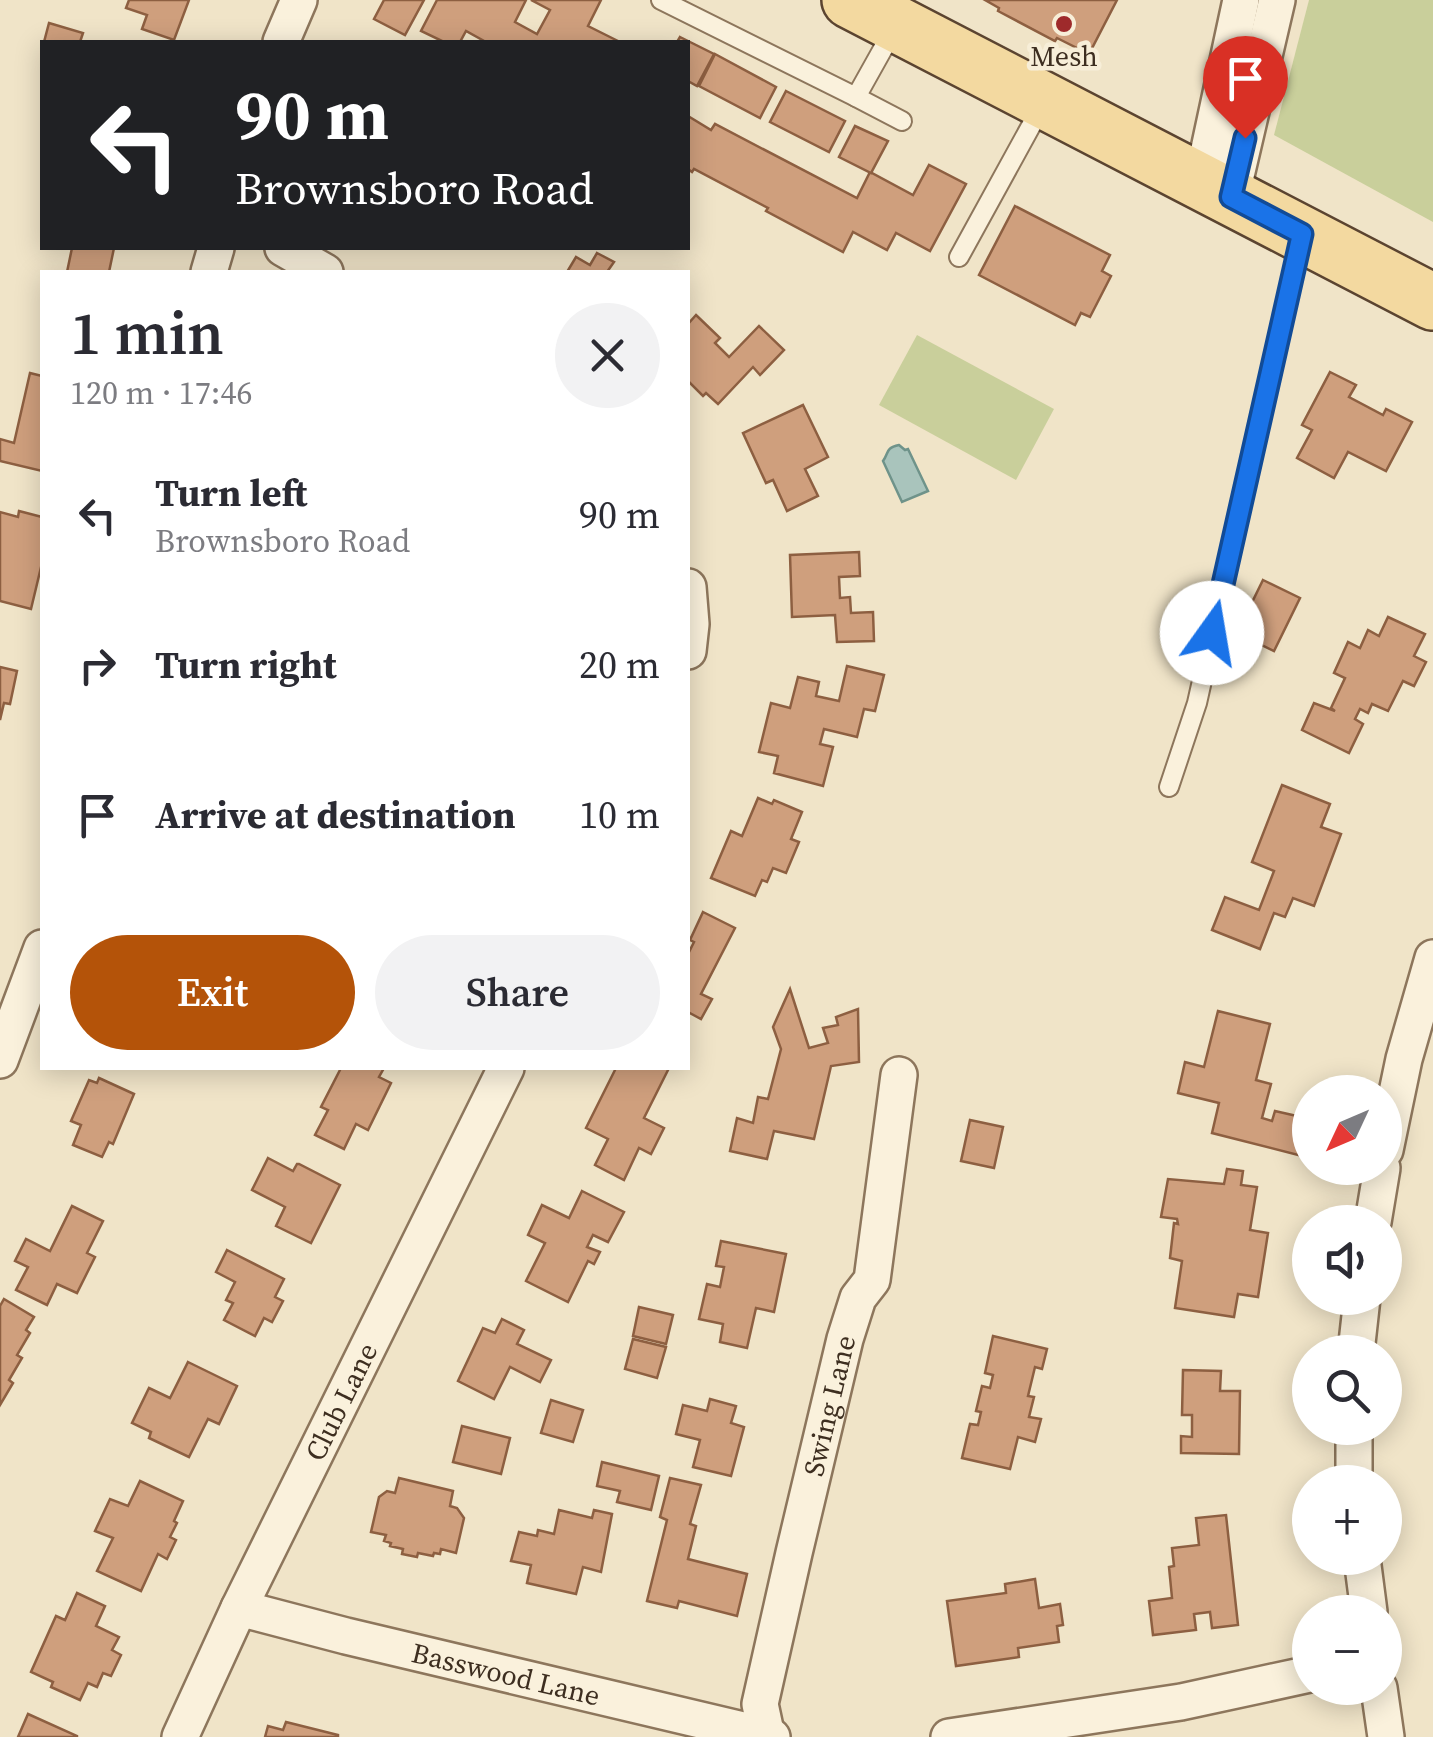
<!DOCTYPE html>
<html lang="en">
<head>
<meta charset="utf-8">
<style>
	body { margin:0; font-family:"Source Serif 4",serif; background:#f2f2f3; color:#2b2b33; height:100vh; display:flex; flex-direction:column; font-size:38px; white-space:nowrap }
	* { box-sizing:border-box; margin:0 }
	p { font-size:32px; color:#7c7c81 }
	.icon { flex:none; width:55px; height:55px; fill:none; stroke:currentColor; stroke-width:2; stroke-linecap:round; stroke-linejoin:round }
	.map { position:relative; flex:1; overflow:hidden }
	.side { position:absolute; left:40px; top:270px; width:650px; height:800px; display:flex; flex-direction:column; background:#fff; border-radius:0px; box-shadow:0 5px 25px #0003 }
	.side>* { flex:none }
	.hud { position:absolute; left:40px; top:40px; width:650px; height:210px; border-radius:0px; box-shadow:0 5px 25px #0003; background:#202124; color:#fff; overflow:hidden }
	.needle { width:65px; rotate:226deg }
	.buttons { position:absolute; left:1292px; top:1075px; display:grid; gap:20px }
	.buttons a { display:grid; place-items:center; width:110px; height:110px; border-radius:50%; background:#fff; box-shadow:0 5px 25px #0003; font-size:50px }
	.pin { position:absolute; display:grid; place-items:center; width:85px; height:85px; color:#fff; margin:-102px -42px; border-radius:50% 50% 50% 0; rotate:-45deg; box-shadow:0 0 10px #0007 }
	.pin .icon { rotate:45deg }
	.me { position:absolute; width:110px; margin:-55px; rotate:13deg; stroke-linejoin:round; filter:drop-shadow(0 0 8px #0008) }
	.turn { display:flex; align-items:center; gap:35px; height:210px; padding:0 30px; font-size:45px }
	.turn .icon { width:130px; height:130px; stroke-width:2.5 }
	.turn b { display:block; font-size:70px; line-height:85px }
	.round { display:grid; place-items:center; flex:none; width:105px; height:105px; border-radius:52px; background:#f2f2f3 }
	.headline { display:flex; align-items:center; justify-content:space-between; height:170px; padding:0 30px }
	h1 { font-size:60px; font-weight:600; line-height:75px }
	.action { display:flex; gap:20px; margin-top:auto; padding:20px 30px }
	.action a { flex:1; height:115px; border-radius:60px; background:#b45309; color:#fff; font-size:40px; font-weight:600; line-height:115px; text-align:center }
	.action a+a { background:#f2f2f3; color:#2b2b33 }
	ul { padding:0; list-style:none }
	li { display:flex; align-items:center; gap:30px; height:150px; padding:0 30px }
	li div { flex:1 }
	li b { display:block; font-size:38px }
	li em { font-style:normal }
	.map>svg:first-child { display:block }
</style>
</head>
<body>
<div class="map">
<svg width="1433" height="1737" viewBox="0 0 1433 1737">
	<rect width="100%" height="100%" fill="#f0e4c8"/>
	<g fill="#c9cf9b">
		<path d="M1309 0H1433V222L1274 135Z"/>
		<path d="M917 335 1054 409 1016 480 879 405Z"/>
	</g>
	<path fill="#a9c4bc" stroke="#6f938a" stroke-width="2.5" d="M899 445 905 450 908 449 928 491 902 502 883 461C889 453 885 448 899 445Z"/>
	<g fill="#cf9f7d" stroke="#8d5f41" stroke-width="2.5">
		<path d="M129 0H189L174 40 142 29 147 15 126 8Z"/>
		<path d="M384 0H424L405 35 374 19Z"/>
		<path d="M437 0H526L515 22 537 34 550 10 531 0H601L588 26 620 42H486L466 31 460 42H444L421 31Z"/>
		<path d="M985 0H1117L1089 54 1057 38 1055 41 998 11 999 8Z"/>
		<path d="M49 23 83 33 80 42H44Z"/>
		<path d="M680 37 714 54 697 86 688 81V42H677Z"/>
		<path d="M715 54 776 87 760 118 699 86Z"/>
		<path d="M786 91 845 121 829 152 770 122Z"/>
		<path d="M688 116 711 130 715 124 857 198 870 172 913 195 929 165 966 184 930 251 896 233 887 250 853 232 843 252 766 211 768 208 694 169 692 172 688 169Z"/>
		<path d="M855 126 888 141 871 173 839 157Z"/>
		<path d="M1015 206 1110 255 1102 271 1111 276 1090 317 1081 313 1075 325 979 275Z"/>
		<path d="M72 248H114L109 272H67Z"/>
		<path d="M597 253 614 262 607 272H567L576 257 590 265Z"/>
		<path d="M696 315 720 338 715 343 729 357 759 326 784 350 760 375 753 367 718 404 706 393 703 396 688 381V324Z"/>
		<path d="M1330 372 1356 385 1349 397 1383 415 1386 409 1412 422 1386 471 1348 452 1334 478 1297 458 1312 430 1302 425Z"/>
		<path d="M30 373 42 376V471L0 461V439L14 443Z"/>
		<path d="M803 405 828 457 805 469 818 496 787 511 773 480 766 483 743 433Z"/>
		<path d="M19 511 42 517V563L31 609 0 601V512L18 517Z"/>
		<path d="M859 552 860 576 839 577 840 598 850 597 851 613 873 612 874 641 837 642 835 615 792 617 790 555Z"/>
		<path d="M1263 580 1300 598 1274 651 1237 633Z"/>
		<path d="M1388 617 1425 634 1414 656 1426 662 1414 686 1403 681 1388 711 1372 704 1368 713 1360 709 1355 719 1363 724 1349 753 1302 730 1314 703 1335 711 1331 708 1345 678 1334 673 1348 642 1360 648 1368 630 1379 636Z"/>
		<path d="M847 666 884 675 875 711 864 709 857 737 824 729 820 744 833 747 823 786 774 773 778 756 759 752 771 703 790 708 798 677 819 682 816 696 839 701Z"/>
		<path d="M0 667 17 671 10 704 4 703 0 720Z"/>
		<path d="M1282 785 1330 804 1321 827 1341 834 1314 906 1293 898 1285 917 1274 913 1260 949 1212 930 1225 897 1259 910 1274 871 1252 862Z"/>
		<path d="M758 798 772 804 774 800 802 812 791 839 799 842 786 873 773 868 767 882 762 880 755 896 711 878 731 831 742 836Z"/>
		<path d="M703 912 735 928 701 994 712 999 701 1019 688 1012V954L694 942 690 940Z"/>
		<path d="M790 989 809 1048 828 1043 823 1028 838 1025 836 1017 858 1009 859 1062 831 1066 814 1139 774 1131 767 1159 730 1151 737 1118 753 1123 758 1097 768 1099 781 1049 773 1027Z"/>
		<path d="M1218 1011 1270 1024 1256 1080 1271 1084 1262 1118 1272 1121 1275 1111 1310 1119 1302 1156 1212 1133 1219 1103 1178 1093 1185 1062 1204 1067Z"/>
		<path d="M341 1068H384L379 1077 391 1083 368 1130 356 1124 344 1149 315 1135 328 1110 321 1107Z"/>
		<path d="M616 1068H669L644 1118 664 1128 651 1154 639 1148 624 1180 595 1165 608 1139 586 1128Z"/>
		<path d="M99 1078 134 1094 113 1144 109 1142 102 1157 73 1145 81 1125 71 1121 89 1080 97 1083Z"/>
		<path d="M970 1120 1003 1127 994 1168 961 1161Z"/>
		<path d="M268 1158 293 1171 297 1164H299L340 1185 311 1243 276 1226 285 1207 252 1190Z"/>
		<path d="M1227 1169 1243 1171 1241 1185 1257 1187 1250 1230 1268 1233 1258 1297 1238 1294 1234 1317 1175 1308 1182 1261 1170 1258 1174 1223 1178 1224 1177 1219 1161 1217 1168 1179 1224 1184Z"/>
		<path d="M582 1191 624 1212 608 1242 593 1235 587 1247 600 1252 594 1264 588 1261 568 1302 526 1281 545 1243 528 1235 542 1205 569 1218Z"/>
		<path d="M72 1206 103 1221 87 1253 95 1257 77 1293 57 1284 47 1305 16 1290 28 1267 15 1261 26 1239 50 1251Z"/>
		<path d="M721 1241 786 1254 774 1312 756 1308 747 1348 720 1342 723 1324 699 1319 707 1284 720 1287 724 1267 716 1266Z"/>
		<path d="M227 1250 284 1279 275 1297 283 1301 272 1322 264 1318 255 1336 224 1320 233 1303 226 1300 235 1282 216 1272Z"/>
		<path d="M4 1299 34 1317 26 1330 30 1333 17 1355 22 1358 9 1380 13 1383 0 1405V1306Z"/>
		<path d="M639 1307 673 1315 666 1344 633 1336Z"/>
		<path d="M502 1319 524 1330 517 1344 551 1360 540 1382 510 1367 494 1399 458 1381 483 1328 495 1333Z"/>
		<path d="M993 1336 1047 1349 1042 1369 1035 1367 1028 1396 1034 1397 1029 1417 1041 1419 1035 1442 1018 1437 1010 1469 962 1458 970 1424 978 1425 981 1412 976 1411 982 1386 990 1388 993 1375 985 1373Z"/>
		<path d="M633 1339 666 1347 657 1378 625 1369Z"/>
		<path d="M188 1362 237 1386 219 1424 208 1419 189 1457 149 1438 151 1432 132 1423 149 1388 170 1398Z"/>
		<path d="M1183 1370 1221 1371 1220 1391H1240L1239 1454 1181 1453V1436L1192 1437V1415H1182Z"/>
		<path d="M710 1399 736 1406 731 1423 744 1427 731 1476 693 1467 700 1440 676 1434 683 1405 707 1411Z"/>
		<path d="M551 1400 583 1410 573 1442 541 1433Z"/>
		<path d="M462 1426 510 1438 501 1474 453 1462Z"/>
		<path d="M602 1462 659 1476 651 1510 617 1502 620 1491 597 1486Z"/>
		<path d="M399 1478 453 1491 450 1506 457 1508 464 1518 456 1553 441 1549 440 1554 434 1553 433 1556 418 1553 417 1557 402 1554 403 1549 390 1546 391 1543 384 1541 386 1535 371 1532 379 1497 387 1491 395 1493Z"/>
		<path d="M670 1478 701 1485 690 1524 696 1526 688 1559 747 1574 737 1616 679 1601 677 1608 647 1601 667 1520 660 1517Z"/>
		<path d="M140 1481 183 1501 174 1521 177 1523 170 1537 176 1540 167 1559 158 1554 141 1591 97 1571 113 1538 95 1531 110 1499 128 1506Z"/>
		<path d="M559 1510 592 1518 594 1510 612 1514 601 1572 583 1567 576 1594 527 1583 531 1565 511 1561 519 1532 537 1536 538 1530 554 1534Z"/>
		<path d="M1226 1515 1238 1625 1212 1628 1210 1612 1194 1614 1196 1630 1153 1635 1149 1601 1172 1598 1169 1567 1174 1566 1172 1548 1199 1545 1196 1518Z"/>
		<path d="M1035 1579 1039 1608 1060 1604 1063 1625 1057 1626 1059 1642 1018 1648 1019 1657 956 1666 947 1601 1006 1593 1005 1584Z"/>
		<path d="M77 1593 105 1606 96 1626 119 1637 112 1650 121 1655 111 1676 103 1673 97 1687 88 1683 80 1700 51 1687 53 1682 31 1672 56 1616 65 1620Z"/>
		<path d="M28 1714 77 1736V1737H18Z"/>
		<path d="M286 1722 338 1735V1737H265L268 1726 283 1730Z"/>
	</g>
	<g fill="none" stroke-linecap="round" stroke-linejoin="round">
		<defs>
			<g id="lane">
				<path d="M661 0 856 97 894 29"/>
				<path d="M856 97 902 121"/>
				<path d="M959 257 1043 104"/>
				<path d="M1169 787 1197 703 1301 240"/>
			</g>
			<g id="street">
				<path d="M281 42 299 0"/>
				<path d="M1202 182 1241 0"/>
				<path d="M1231 197 1277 0"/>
				<path d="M283 248 325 272"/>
				<path d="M209 272 216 248"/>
				<path d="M688 587 691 624 688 651"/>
				<path d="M0 1060 42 948"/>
				<path d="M1385 1150 1404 1059 1433 958"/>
				<path d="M1373 1222 1382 1168"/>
				<path d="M1356 1352 1362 1298"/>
				<path d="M1354 1428V1482"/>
				<path d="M1362 1558 1369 1612"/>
				<path id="s1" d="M239 1608 346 1636 772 1737"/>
				<path d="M1379 1688 1386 1737"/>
				<path id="s2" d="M180 1737 239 1608 506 1068"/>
				<path id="s3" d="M767 1737 760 1704 794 1553 845 1339 858 1298 872 1280 899 1075"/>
				<path d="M949 1737 1181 1702 1310 1674"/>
			</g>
			<path id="primary" d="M850 0 1433 302"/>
		</defs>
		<use href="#lane" stroke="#8d765c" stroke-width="22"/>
		<use href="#street" stroke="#8d765c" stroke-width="40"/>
		<use href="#primary" stroke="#5b4430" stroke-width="60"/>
		<use href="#lane" stroke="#faf1dc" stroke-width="18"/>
		<use href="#street" stroke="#faf1dc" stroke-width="35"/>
		<use href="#primary" stroke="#f3d9a0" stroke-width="55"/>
	</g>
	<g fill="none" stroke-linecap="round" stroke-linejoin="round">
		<defs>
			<path id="route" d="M1212 633 1302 234 1231 197 1245 138"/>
		</defs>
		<use href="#route" stroke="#114b97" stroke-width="25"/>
		<use href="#route" stroke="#1a73e8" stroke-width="18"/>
	</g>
	<circle fill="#9e2a2b" stroke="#f7eed8" stroke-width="4" cx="1064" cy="24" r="10"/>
	<g text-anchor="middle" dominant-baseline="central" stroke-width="9" stroke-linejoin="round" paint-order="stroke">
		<g font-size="28" fill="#3d2e20" stroke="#f7eed8">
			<text x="1064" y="56">Mesh</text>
		</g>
		<g font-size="28" fill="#3d2e20" stroke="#f7eed8">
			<text stroke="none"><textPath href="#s2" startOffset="372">Club Lane</textPath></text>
			<text stroke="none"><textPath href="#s3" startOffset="340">Swing Lane</textPath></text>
			<text stroke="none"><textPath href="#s1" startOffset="275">Basswood Lane</textPath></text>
		</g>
	</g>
</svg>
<div class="buttons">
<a><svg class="needle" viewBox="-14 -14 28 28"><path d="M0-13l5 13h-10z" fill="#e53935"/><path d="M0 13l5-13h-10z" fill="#7c7c81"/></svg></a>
<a><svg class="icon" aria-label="sound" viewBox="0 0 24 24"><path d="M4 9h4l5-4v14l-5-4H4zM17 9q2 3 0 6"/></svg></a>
<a><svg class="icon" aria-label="search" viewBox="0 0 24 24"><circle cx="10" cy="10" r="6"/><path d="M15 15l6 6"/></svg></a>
<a>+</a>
<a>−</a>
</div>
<div class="pin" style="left:1245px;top:138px;background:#d93025"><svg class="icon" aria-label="arrive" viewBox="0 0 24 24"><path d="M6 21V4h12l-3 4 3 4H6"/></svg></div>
<svg class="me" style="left:1212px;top:633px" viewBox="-20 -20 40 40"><circle r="19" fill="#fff"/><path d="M0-13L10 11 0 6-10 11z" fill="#1a73e8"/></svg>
<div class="hud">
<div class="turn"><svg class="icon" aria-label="left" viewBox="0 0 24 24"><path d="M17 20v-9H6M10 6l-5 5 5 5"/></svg><div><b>90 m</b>Brownsboro Road</div></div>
</div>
<section class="side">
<div class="headline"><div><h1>1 min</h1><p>120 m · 17:46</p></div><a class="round"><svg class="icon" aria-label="close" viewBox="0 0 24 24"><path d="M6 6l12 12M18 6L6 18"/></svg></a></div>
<ul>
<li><svg class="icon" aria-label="left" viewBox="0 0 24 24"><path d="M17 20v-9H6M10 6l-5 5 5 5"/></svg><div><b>Turn left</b><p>Brownsboro Road</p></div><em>90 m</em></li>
<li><svg class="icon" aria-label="right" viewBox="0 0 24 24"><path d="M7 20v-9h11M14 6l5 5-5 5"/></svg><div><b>Turn right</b></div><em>20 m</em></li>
<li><svg class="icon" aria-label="arrive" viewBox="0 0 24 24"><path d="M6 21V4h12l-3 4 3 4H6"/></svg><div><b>Arrive at destination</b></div><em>10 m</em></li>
</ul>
<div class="action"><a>Exit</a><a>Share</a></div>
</section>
</div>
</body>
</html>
